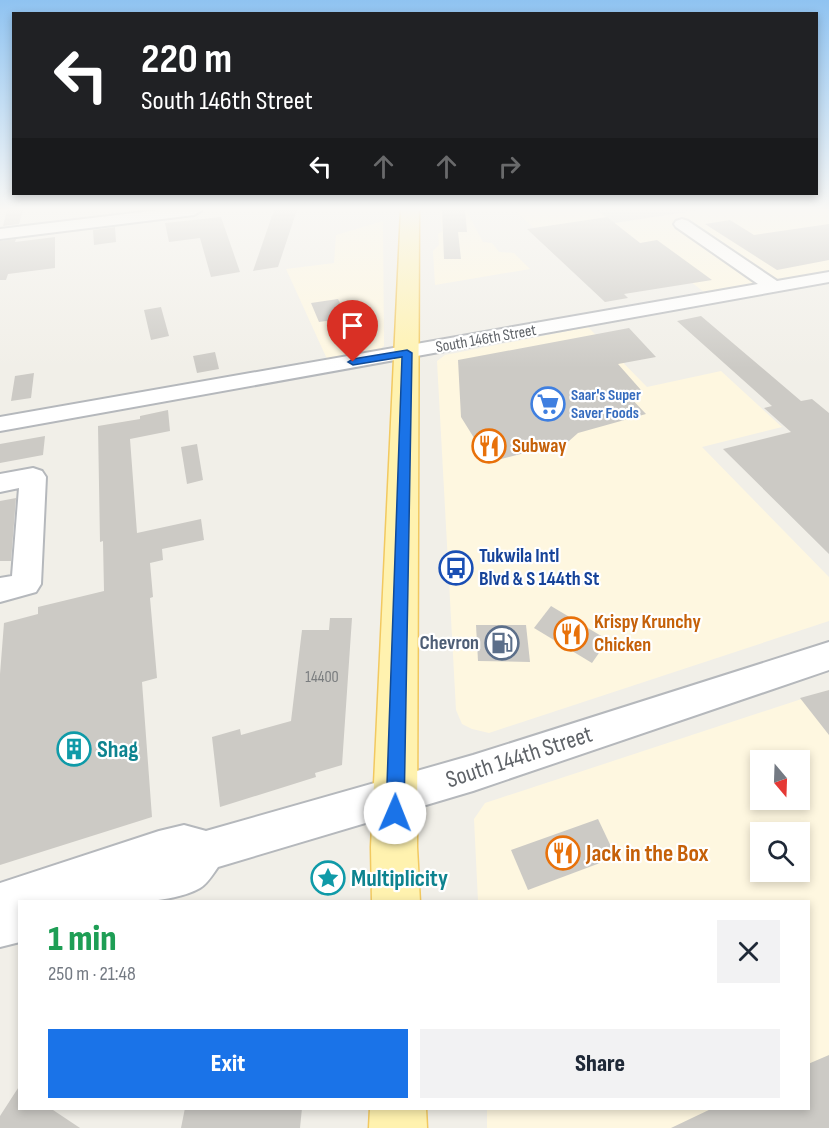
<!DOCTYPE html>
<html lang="en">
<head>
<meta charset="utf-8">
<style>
	body { margin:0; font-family:"Sofia Sans Condensed",sans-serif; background:#f2f2f3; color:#1f2937; height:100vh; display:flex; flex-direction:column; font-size:22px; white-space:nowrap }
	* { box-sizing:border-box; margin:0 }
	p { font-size:20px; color:#747a83 }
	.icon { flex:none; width:33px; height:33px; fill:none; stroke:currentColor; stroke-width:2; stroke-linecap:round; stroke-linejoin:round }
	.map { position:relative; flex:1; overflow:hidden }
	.details { position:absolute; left:18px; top:900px; width:792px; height:210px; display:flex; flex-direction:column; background:#fff; border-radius:0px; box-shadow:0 3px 9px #0003 }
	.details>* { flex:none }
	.banner { position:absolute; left:12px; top:12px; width:806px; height:183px; border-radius:0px; box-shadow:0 3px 9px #0003; background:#202124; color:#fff; overflow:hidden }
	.needle { width:39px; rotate:161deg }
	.tools { position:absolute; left:750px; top:750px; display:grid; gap:12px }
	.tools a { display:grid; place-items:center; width:60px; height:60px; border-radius:0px; background:#fff; box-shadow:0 3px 9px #0003; font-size:30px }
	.pin { position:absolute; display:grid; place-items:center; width:51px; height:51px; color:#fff; margin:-62px -26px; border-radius:50% 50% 50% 0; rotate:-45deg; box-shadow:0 0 6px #0007 }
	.pin .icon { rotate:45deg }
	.me { position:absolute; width:66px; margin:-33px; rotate:1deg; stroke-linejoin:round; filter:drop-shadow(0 0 4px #0008) }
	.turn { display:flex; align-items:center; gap:21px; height:126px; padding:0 30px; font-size:27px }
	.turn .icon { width:78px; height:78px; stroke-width:2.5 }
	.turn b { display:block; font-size:42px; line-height:51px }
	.lanes { display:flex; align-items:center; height:57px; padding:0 30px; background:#0003; justify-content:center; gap:30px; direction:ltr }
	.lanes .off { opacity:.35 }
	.round { display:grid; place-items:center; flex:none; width:63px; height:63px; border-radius:0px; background:#f2f2f3 }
	.headline { display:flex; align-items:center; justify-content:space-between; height:102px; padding:0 30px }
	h1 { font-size:36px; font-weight:800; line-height:45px; color:#1e9e55 }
	.primary-button { display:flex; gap:12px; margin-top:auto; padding:12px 30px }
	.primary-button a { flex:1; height:69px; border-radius:0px; background:#1a73e8; color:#fff; font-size:24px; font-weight:800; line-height:69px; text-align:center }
	.primary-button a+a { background:#f2f2f3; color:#1f2937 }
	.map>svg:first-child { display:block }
</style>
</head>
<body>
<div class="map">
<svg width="829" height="1128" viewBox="0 0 829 1128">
	<rect width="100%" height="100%" fill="#f1efe8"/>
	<g fill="#fef7e0" fill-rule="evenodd">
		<path d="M440 210H466L483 242 492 243 499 252 514 253 530 269 435 285 433 251 439 245 438 234 442 231Z"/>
		<path d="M514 210H597L614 223 700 210H829V271L704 292 630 235 554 246Z"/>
		<path d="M383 221 384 346 379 350 327 359 286 269 334 263 336 235Z"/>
		<path d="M588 327 647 387 721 371 782 427 702 447 829 577V621L489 733 472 729 462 724 456 710 437 361 445 355Z"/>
		<path d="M829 690V1128H487V1109L808 1108V902L478 901 474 819 485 803ZM760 760H800V800H760ZM760 832H800V872H760Z"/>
	</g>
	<path fill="#e1ded6" d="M597 210H700L614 223Z"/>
	<g fill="#cccac5">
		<path d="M7 210H23L19 224 3 226Z"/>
		<path d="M274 210H297L278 267 253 271Z"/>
		<path d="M442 210H465L467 232H458L461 259H444Z"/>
		<path d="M221 217 240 272 211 277 200 238 169 242 165 223Z"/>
		<path d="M607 217 640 243 657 240 712 280 624 294 628 298 605 302 527 229Z"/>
		<path d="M730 220 754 235 829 224V260L777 270 705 224Z"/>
		<path d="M115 227 116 242 94 245 93 230Z"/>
		<path d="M55 237V268L8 274 6 280H0V241L16 239 15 242Z"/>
		<path d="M338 299 347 318 319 322 311 303Z"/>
		<path d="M161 307 169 336 151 340 144 310Z"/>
		<path d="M701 316 801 401 812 399 829 413V554L723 449 791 432 764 408 772 406 677 321Z"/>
		<path d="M629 328 656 357 618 364 641 390 626 393 646 414 578 433 560 449 552 446 489 462 461 417 458 360Z"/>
		<path d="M215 352 219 369 197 373 193 356Z"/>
		<path d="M34 373 31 398 11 401 15 376Z"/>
		<path d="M168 410 170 431 130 439 137 533 201 519 204 540 162 549 163 560 150 563 153 597 150 598 157 678 142 682 152 817 0 865V674L4 623 38 614V607L104 591 103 541 100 542 98 426 140 419V416Z"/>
		<path d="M45 436 43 455 0 463V444Z"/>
		<path d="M197 444 203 480 187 484 181 447Z"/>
		<path d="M16 498 11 561H0V501Z"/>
		<path d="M551 606 608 640 592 663 534 628Z"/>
		<path d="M330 618H352L342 765 315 773 316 777 220 807 212 737 240 729 241 735 291 721 302 630H329Z"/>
		<path d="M476 625H526L530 662 478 661Z"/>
		<path d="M829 690V735L800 698Z"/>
		<path d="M598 819 616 857 528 890 511 850Z"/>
		<path d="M829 1055V1128H671L713 1108H808V1064Z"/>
		<path d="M20 1085V1108H50L80 1128H0V1116Z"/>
		<path d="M185 1108H302L300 1128H181Z"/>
	</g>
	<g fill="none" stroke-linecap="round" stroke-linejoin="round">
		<defs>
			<g id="minor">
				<path d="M159 210H202L194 215 0 239V229Z"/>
				<path d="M682 219 688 221 777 281 829 272V282L0 431V417L758 284 676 227 674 224 676 221Z"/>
				<path d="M33 468 42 471 46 477 41 584 36 592 0 602V578L12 576 19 488 0 492V474Z"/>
				<path d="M829 642V670L473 791 218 867C213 874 207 884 200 888 162 910 65 902 20 902V942L0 947V883L159 831 184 825 206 831 473 755Z"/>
			</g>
			<g id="major">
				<path d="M401 210H419L417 847 420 902H372L371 847Z"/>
				<path d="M370 1108H426L427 1128H369Z"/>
			</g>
		</defs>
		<use href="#minor" stroke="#b5b8bc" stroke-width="4"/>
		<use href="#major" stroke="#f2c960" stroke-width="3"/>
		<use href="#minor" fill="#fff" fill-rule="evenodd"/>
		<use href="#major" fill="#fff2af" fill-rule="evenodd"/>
	</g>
	<linearGradient id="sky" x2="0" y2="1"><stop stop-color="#8fc3f1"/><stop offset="0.57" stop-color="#f9f8f5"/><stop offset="1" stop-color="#f9f8f5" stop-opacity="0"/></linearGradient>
	<rect width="829" height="368" fill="url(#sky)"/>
	<path fill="#1a73e8" stroke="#114b97" stroke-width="1.5" d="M407 350 412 353 404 813 402 819 395 822 389 819 386 813 402 357 353 365 348 362 353 359Z"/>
	<defs>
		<symbol id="supermarket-ring" viewBox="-11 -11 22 22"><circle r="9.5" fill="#fff" stroke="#3f7fe0" stroke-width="1.5"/><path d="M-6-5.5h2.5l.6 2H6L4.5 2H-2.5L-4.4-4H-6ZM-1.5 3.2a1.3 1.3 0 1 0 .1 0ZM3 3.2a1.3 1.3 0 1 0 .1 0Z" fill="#3f7fe0"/></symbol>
		<symbol id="restaurant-ring" viewBox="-11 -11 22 22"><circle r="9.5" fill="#fff" stroke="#e8710a" stroke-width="1.5"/><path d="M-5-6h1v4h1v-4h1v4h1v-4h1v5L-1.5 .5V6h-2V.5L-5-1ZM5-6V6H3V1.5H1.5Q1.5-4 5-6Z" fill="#e8710a"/></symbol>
		<symbol id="bus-ring" viewBox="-11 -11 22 22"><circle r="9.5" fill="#fff" stroke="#1a4fb4" stroke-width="1.5"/><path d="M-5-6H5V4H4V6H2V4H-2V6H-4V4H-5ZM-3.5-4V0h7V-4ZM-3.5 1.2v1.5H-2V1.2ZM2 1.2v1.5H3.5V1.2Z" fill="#1a4fb4"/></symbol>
		<symbol id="fuel-ring" viewBox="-11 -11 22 22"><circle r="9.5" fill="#fff" stroke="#5c6f8a" stroke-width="1.5"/><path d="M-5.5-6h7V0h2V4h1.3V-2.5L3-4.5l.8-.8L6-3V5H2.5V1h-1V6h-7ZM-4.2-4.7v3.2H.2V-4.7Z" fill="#5c6f8a"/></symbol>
		<symbol id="building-ring" viewBox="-11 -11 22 22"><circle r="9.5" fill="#fff" stroke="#0f9aa8" stroke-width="1.5"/><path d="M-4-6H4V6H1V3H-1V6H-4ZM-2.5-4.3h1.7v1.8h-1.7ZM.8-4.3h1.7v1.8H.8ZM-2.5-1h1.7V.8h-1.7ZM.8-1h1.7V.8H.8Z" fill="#0f9aa8"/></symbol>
		<symbol id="sight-ring" viewBox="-11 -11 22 22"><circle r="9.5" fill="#fff" stroke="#0f9aa8" stroke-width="1.5"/><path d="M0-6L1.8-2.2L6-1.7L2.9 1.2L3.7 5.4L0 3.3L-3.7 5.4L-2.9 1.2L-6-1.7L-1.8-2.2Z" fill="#0f9aa8"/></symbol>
	</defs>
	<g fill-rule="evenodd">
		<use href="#supermarket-ring" x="529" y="385" width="38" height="38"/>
		<use href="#restaurant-ring" x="470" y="427" width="38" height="38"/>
		<use href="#bus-ring" x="437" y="549" width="38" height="38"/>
		<use href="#restaurant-ring" x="552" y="615" width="38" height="38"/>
		<use href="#fuel-ring" x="483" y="624" width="38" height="38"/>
		<use href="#building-ring" x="55" y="730" width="38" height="38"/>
		<use href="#restaurant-ring" x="544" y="834" width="38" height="38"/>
		<use href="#sight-ring" x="309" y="859" width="38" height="38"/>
	</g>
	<g text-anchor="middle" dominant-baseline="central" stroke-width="4.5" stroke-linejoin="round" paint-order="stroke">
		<g font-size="16" fill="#5f6368" stroke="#fff">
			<text transform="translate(486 339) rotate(-10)">South 146th Street</text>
		</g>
		<g font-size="16" font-weight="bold" fill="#366cbe" stroke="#fff" text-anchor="start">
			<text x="571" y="395">Saar's Super<tspan x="571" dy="18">Saver Foods</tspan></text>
		</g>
		<g font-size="16" fill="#7a7d7f">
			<text x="322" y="677">14400</text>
		</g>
		<g font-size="20" font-weight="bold" fill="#c56008" stroke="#fff" text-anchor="start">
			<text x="512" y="446">Subway</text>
			<text x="594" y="622">Krispy Krunchy<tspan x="594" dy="23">Chicken</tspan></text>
		</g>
		<g font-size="20" font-weight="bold" fill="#164399" stroke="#fff" text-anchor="start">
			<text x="479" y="556">Tukwila Intl<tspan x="479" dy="23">Blvd &amp; S 144th St</tspan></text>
		</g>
		<g font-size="20" font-weight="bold" fill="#4e5e75" stroke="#fff" text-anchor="end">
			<text x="479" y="643">Chevron</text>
		</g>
		<g font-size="24" font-weight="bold" fill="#0d838f" stroke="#fff" text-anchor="start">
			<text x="97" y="749">Shag</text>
			<text x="351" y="878">Multiplicity</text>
		</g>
		<g font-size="24" fill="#5f6368" stroke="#fff">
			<text transform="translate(519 757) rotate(-18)">South 144th Street</text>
		</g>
		<g font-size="24" font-weight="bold" fill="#c56008" stroke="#fff" text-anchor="start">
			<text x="586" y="853">Jack in the Box</text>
		</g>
	</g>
</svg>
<div class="tools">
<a><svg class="needle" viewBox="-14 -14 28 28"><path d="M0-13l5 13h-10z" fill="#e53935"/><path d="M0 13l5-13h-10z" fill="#747a83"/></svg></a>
<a><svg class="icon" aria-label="search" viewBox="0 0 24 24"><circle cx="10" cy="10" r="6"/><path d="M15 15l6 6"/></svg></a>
</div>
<div class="pin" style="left:353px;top:362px;background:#d93025"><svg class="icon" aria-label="arrive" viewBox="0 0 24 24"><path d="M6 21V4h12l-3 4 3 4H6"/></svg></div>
<svg class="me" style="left:395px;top:813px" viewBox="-20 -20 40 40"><circle r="19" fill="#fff"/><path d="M0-13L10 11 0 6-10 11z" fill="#1a73e8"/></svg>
<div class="banner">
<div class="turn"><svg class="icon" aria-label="left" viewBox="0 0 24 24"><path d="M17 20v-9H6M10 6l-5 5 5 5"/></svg><div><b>220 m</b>South 146th Street</div></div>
<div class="lanes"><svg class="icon" aria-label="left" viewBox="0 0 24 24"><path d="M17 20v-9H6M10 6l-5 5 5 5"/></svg><svg class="icon off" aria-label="ahead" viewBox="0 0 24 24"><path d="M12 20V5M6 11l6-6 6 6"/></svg><svg class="icon off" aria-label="ahead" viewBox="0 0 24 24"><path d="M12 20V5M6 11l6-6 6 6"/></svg><svg class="icon off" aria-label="right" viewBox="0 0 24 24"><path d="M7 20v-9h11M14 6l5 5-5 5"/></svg></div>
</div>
<section class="details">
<div class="headline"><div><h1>1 min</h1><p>250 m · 21:48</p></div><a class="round"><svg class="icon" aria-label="close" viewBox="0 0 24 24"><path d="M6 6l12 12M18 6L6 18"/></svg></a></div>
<div class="primary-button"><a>Exit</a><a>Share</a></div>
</section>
</div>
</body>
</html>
